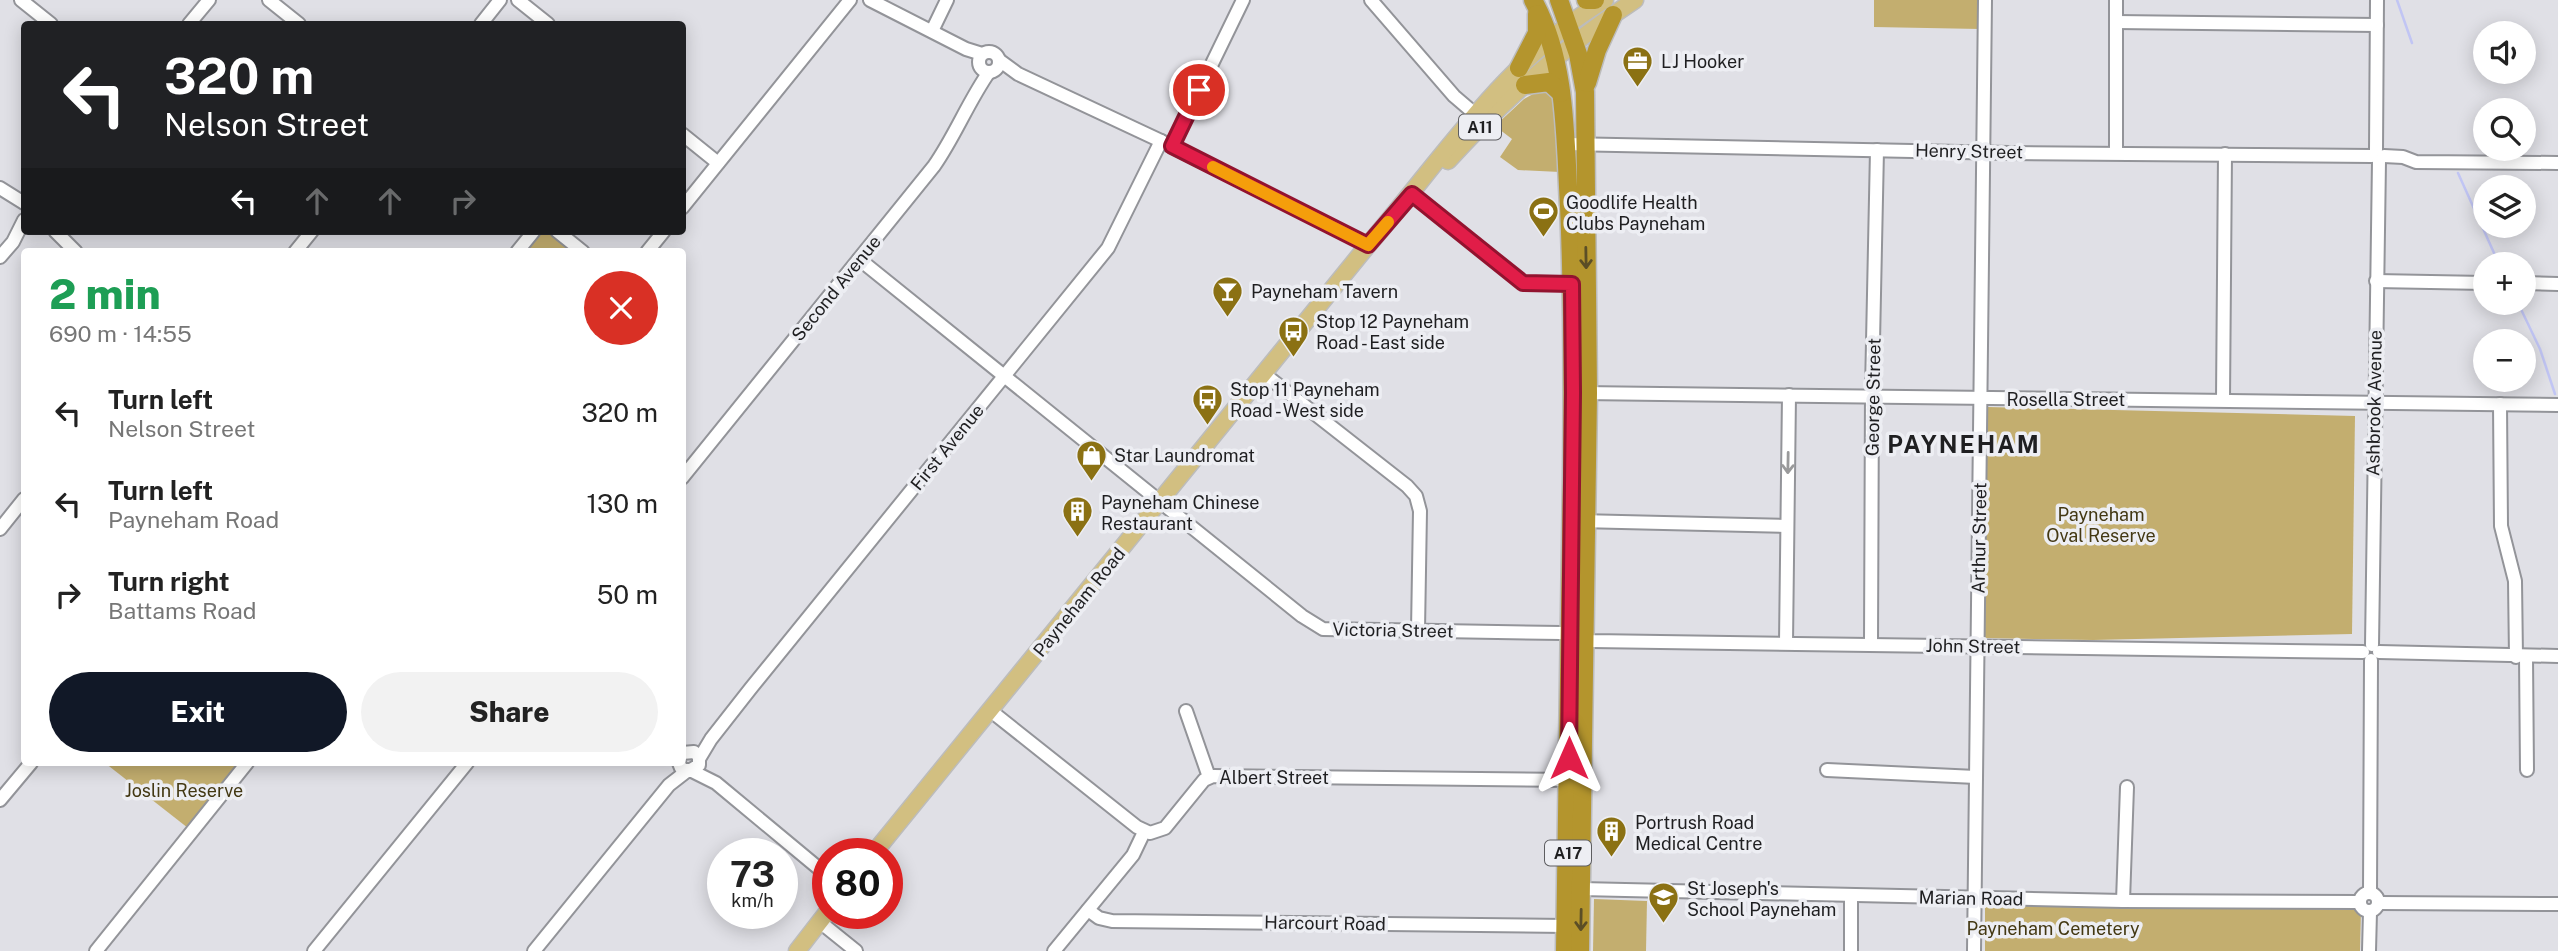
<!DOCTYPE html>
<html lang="en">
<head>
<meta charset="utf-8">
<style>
	body { margin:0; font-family:"Public Sans",sans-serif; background:#f2f2f2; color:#222; height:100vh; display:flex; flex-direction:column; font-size:26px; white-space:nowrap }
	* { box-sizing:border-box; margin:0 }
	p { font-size:23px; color:#767676 }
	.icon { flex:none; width:38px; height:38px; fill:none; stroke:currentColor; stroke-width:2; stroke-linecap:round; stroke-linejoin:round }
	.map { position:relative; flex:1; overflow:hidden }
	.side { position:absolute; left:21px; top:248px; width:665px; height:518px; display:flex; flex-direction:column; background:#fff; border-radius:7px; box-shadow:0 4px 18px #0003 }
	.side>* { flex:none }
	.guide { position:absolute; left:21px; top:21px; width:665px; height:214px; border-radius:7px; box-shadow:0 4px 18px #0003; background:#202124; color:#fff; overflow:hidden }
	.fabs { position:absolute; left:2473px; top:21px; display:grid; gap:14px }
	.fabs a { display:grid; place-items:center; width:63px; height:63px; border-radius:50%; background:#fff; box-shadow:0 4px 18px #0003; font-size:35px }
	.speed { position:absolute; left:707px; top:838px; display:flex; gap:14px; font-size:35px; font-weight:700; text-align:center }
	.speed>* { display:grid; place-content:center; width:91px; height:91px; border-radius:50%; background:#fff; box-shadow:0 4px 18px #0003; line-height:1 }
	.speed small { font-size:18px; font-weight:400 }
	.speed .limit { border:10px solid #d22; background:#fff; color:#111 }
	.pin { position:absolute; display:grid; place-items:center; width:60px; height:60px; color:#fff; margin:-30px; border:4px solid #fff; border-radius:50%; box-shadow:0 2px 7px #0007 }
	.me { position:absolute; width:77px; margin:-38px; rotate:0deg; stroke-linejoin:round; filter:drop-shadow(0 0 5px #0008) }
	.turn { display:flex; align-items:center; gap:24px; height:147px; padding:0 28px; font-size:32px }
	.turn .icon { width:91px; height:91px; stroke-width:2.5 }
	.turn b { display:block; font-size:49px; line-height:60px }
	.lanes { display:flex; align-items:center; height:66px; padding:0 28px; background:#0003; justify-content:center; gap:35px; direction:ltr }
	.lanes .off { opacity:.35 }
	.round { display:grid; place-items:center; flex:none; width:74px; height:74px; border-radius:37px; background:#f2f2f2 }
	.summary { display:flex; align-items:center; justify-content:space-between; height:119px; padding:0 28px }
	h1 { font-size:42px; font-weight:800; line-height:52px; color:#1e9e55 }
	.primary-button { display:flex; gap:14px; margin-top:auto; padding:14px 28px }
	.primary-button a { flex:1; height:80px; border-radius:42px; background:#111827; color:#fff; font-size:28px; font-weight:800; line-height:80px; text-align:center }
	.primary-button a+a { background:#f2f2f2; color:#222 }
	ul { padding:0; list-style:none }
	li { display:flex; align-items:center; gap:21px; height:91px; padding:0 28px }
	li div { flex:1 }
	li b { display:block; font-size:26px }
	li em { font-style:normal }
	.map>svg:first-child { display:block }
</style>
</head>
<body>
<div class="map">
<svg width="2558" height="951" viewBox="0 0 2558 951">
	<rect width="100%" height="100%" fill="#e0e0e6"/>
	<g fill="#c3ae6f">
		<path d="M1874 0H1980V29L1874 27Z"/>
		<path d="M1544 88 1555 94 1560 172 1518 170 1500 157 1512 139 1495 126 1524 99Z"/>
		<path d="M534 231H557L583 252H517Z"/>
		<path d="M1988 407 2355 416 2352 634 2093 640 1983 638Z"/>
		<path d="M105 763H239L188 828Z"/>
		<path d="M1594 899 1647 901 1646 951H1593Z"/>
		<path d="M1985 904 2361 910 2360 951H1985Z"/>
	</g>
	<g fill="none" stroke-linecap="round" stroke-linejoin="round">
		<g stroke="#c1c5f4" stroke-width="2.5">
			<path d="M2397 0 2412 43"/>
			<path d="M2458 173 2499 264"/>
			<path d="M2518 303 2540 349 2555 394"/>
		</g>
		<defs>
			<g id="minor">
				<path d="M21 0 51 24"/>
				<path d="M269 0 299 24"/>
				<path d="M518 0 548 24"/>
				<path d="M870 0 966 49 982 54"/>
				<path d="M1371 0 1454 96 1475 114"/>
				<path d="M2116 22 2377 25"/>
				<path d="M189 24 209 0"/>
				<path d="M481 24 500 0"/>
				<path d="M932 31 947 0"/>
				<circle cx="989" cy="62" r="10"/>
				<path d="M999 60 1018 74 1161 141 1368 245"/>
				<path d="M682 134 718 163"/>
				<path d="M1566 144 2009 153 2372 156"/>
				<path d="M1172 146 1243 0"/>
				<path d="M2376 150 2377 0"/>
				<path d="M2116 152V0"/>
				<path d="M2384 156 2403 157 2416 162 2558 163"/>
				<path d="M0 188 24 203"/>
				<path d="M1412 194 1523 283 1572 284"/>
				<path d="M682 208 850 0"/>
				<path d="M55 231 76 252"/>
				<path d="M557 231 583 252"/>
				<path d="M295 252 312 231"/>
				<path d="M517 252 534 231"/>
				<path d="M647 252 664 231"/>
				<path d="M0 257 13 242 24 220"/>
				<path d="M859 259 1302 616 1323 629 1561 633 1592 641 2363 652"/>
				<path d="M2376 281 2485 283"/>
				<path d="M2524 283 2558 284"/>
				<path d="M1264 374 1407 486 1416 496 1420 511 1418 630"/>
				<path d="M1582 393 2558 405"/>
				<path d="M2223 399 2225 154"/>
				<path d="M2500 404 2501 526 2515 581 2516 657"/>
				<path d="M682 478 934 166C955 136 968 102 989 72"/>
				<path d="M1579 521 1787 526"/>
				<path d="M0 529 24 499"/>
				<path d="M1786 643 1789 395"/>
				<path d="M1871 644 1872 390 1877 150"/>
				<path d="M2372 645 2379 161"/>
				<path d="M2379 652 2558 656"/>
				<path d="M2526 657 2527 770"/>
				<path d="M991 711 1137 827 1150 833 1165 828 1204 780 1213 776 1573 780"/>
				<path d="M1186 711 1209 777"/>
				<path d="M699 759 711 739 751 688 1108 248 1161 141"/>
				<path d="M679 763 681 768 689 771 699 765V756L694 752 682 753"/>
				<path d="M1827 770 1976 777"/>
				<path d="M692 771 716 783 828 876"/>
				<path d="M0 800 31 763"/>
				<path d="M1581 889 2123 901 2360 902"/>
				<circle cx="2369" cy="902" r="9"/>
				<path d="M2370 893 2371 660"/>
				<path d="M1851 896V951"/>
				<path d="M2123 901 2127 787"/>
				<path d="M2379 903 2558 904"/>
				<path d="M1088 910 1099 918 1112 921 1566 926"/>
				<path d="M820 922 856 951"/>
				<path d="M96 951 247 763"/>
				<path d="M314 951 467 763"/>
				<path d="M534 951 669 785 687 771"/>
				<path d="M1054 951 1133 855 1144 832"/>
				<path d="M1974 951 1985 0"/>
				<path d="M2369 951 2370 912"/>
			</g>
			<g id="major">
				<path d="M1448 161C1504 99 1566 45 1635 0"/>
				<path d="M873 854 1368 245C1443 158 1505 60 1605 0"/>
				<path d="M797 951 828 911"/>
			</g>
			<g id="highway">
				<path d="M1533 0C1567 61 1565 138 1569 206 1573 296 1573 386 1572 476 1569 634 1568 793 1565 951"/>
				<path d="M1559 0 1578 54 1585 92 1588 393 1580 951"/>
				<path d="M1586 0H1595"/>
				<path d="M1519 68 1537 33V14"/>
				<path d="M1587 83 1597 50 1613 15"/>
				<path d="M1525 85 1549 82 1561 93"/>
			</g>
		</defs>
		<use href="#minor" stroke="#939499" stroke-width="16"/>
		<use href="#major" stroke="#bcbcbc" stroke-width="19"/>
		<use href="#highway" stroke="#bcbcbc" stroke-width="21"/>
		<use href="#minor" stroke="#fff" stroke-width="12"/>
		<use href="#major" stroke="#d2bf81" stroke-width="16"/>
		<use href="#highway" stroke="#b4952d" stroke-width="18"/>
	</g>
	<defs><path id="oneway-shaft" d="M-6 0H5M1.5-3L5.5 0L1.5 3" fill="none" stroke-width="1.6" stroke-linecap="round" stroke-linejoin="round" transform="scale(1.75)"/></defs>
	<g stroke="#5b4e26">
		<use href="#oneway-shaft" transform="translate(1586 258) rotate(89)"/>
		<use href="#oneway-shaft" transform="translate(1581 920) rotate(91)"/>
	</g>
	<use stroke="#9a9a9b" href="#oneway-shaft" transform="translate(1788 463) rotate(91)"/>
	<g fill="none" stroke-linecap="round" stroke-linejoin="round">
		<defs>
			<path id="route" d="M1199 90 1172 146 1368 245 1412 194 1523 283 1572 284 1573 393 1569 758"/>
		</defs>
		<use href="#route" stroke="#92132f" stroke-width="18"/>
		<use href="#route" stroke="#e11d48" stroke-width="12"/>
		<path stroke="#f59e0b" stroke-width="12" d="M1213 167 1368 245 1388 222"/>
	</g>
	<defs>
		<symbol id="office-pin" viewBox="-11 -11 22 30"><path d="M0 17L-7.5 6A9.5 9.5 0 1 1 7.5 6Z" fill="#8b7113" stroke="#edeef3"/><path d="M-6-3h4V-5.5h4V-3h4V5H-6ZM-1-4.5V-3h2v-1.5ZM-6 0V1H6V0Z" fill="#fff"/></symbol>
		<symbol id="stadium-pin" viewBox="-11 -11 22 30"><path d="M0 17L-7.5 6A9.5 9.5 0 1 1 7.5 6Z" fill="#8b7113" stroke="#edeef3"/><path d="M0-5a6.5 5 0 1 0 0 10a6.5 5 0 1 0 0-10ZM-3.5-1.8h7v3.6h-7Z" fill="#fff"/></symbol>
		<symbol id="bar-pin" viewBox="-11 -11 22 30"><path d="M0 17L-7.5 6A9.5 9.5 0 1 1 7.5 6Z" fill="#8b7113" stroke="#edeef3"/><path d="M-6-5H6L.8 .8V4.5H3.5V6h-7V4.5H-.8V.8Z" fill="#fff"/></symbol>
		<symbol id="bus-pin" viewBox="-11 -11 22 30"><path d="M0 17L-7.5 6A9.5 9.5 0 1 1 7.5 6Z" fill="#8b7113" stroke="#edeef3"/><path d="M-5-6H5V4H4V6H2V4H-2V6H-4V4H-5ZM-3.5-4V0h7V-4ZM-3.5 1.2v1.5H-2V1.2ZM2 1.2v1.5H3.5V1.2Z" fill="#fff"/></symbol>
		<symbol id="shop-pin" viewBox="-11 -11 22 30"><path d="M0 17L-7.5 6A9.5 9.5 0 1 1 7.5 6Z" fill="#8b7113" stroke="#edeef3"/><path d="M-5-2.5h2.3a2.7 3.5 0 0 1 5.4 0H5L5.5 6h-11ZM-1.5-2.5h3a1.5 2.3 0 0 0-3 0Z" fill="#fff"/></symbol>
		<symbol id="building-pin" viewBox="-11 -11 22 30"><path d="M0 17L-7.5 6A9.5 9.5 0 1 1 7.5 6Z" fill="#8b7113" stroke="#edeef3"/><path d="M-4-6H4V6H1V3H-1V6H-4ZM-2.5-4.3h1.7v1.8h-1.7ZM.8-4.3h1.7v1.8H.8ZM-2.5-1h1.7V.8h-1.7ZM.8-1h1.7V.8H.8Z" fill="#fff"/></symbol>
		<symbol id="school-pin" viewBox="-11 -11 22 30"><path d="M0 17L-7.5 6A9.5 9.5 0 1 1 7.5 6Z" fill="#8b7113" stroke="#edeef3"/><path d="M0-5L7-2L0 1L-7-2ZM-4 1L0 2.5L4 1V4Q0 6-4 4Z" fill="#fff"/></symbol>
	</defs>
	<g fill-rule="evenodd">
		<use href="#office-pin" x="1620" y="44" width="35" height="47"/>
		<use href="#stadium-pin" x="1526" y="194" width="35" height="47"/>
		<use href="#bar-pin" x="1210" y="274" width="35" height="47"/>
		<use href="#bus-pin" x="1276" y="314" width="35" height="47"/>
		<use href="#bus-pin" x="1190" y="382" width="35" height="47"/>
		<use href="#shop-pin" x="1074" y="438" width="35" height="47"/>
		<use href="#building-pin" x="1060" y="494" width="35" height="47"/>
		<use href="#building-pin" x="1594" y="814" width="35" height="47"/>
		<use href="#school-pin" x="1646" y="880" width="35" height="47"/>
	</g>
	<g text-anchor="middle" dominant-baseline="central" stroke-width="7" stroke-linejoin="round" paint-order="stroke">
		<g fill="#edeef3" stroke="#5d5d60" stroke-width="2">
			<rect x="1459" y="114.5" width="42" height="25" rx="5"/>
			<rect x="1545" y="840.5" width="46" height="25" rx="5"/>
		</g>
		<g font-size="16" font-weight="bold" fill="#1f1f21">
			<text x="1480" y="127">A11</text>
			<text x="1568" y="853">A17</text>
		</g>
		<g font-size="18" fill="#1f1f21" stroke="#edeef3" text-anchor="start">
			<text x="1661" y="61">LJ Hooker</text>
			<text x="1566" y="202">Goodlife Health<tspan x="1566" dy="21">Clubs Payneham</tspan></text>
			<text x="1251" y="291">Payneham Tavern</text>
			<text x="1316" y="321">Stop 12 Payneham<tspan x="1316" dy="21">Road - East side</tspan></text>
			<text x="1230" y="389">Stop 11 Payneham<tspan x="1230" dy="21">Road - West side</tspan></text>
			<text x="1114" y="455">Star Laundromat</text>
			<text x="1101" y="502">Payneham Chinese<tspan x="1101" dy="21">Restaurant</tspan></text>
			<text x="1635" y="822">Portrush Road<tspan x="1635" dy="21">Medical Centre</tspan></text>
			<text x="1687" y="888">St Joseph's<tspan x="1687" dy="21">School Payneham</tspan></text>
		</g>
		<g font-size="18" fill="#1f1f21" stroke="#edeef3">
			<text transform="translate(1969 151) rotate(1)">Henry Street</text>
			<text transform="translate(836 288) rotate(-51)">Second Avenue</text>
			<text transform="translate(1873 397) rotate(-89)">George Street</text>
			<text x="2066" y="399">Rosella Street</text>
			<text transform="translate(2374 403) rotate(-89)">Ashbrook Avenue</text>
			<text transform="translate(947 447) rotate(-51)">First Avenue</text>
			<text transform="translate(1979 538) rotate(-89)">Arthur Street</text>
			<text transform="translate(1079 602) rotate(-51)">Payneham Road</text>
			<text transform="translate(1393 630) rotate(1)">Victoria Street</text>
			<text transform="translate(1973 646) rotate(1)">John Street</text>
			<text x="1274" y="777">Albert Street</text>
			<text transform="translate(1971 898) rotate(1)">Marian Road</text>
			<text transform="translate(1325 923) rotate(1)">Harcourt Road</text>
		</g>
		<g font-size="18" fill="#433813" stroke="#edeef3">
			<text x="2101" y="514">Payneham<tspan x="2101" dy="21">Oval Reserve</tspan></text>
			<text x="184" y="790">Joslin Reserve</text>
			<text x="2053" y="928">Payneham Cemetery</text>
		</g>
		<g font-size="24" font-weight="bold" letter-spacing="2" fill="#1f1f21" stroke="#edeef3">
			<text x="1964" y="444">PAYNEHAM</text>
		</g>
	</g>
</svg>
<div class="fabs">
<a><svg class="icon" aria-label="sound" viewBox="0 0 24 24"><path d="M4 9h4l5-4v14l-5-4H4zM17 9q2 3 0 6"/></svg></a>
<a><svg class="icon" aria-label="search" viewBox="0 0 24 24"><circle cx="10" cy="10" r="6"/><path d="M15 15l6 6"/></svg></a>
<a><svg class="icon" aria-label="layers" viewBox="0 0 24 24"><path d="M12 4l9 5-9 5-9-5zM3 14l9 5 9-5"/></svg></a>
<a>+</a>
<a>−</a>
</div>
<div class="speed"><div>73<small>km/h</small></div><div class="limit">80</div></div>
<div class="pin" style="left:1199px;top:90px;background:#d93025"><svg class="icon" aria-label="arrive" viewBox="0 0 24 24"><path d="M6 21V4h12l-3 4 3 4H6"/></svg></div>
<svg class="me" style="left:1569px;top:758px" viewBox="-20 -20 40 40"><path d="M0-17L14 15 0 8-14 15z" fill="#e11d48" stroke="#fff" stroke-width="4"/></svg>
<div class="guide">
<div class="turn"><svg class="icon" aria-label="left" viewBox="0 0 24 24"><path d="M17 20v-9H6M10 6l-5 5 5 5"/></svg><div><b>320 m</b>Nelson Street</div></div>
<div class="lanes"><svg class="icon" aria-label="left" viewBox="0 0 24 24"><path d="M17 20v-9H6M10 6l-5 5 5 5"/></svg><svg class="icon off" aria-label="ahead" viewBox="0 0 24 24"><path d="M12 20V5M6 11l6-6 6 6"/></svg><svg class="icon off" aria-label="ahead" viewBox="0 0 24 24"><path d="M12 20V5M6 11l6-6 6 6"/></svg><svg class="icon off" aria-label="right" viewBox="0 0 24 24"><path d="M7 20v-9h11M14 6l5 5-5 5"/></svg></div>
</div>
<section class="side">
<div class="summary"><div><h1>2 min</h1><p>690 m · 14:55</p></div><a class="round" style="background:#d93025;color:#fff"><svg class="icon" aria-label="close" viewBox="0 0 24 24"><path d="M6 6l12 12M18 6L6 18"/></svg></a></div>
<ul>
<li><svg class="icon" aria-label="left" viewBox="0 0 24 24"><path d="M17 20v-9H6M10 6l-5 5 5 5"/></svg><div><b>Turn left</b><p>Nelson Street</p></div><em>320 m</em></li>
<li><svg class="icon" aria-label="left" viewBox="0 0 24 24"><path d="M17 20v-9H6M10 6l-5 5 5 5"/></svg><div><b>Turn left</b><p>Payneham Road</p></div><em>130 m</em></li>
<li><svg class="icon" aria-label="right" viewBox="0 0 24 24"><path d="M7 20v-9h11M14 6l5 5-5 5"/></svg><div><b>Turn right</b><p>Battams Road</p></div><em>50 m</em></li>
</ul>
<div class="primary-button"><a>Exit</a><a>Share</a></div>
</section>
</div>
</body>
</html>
